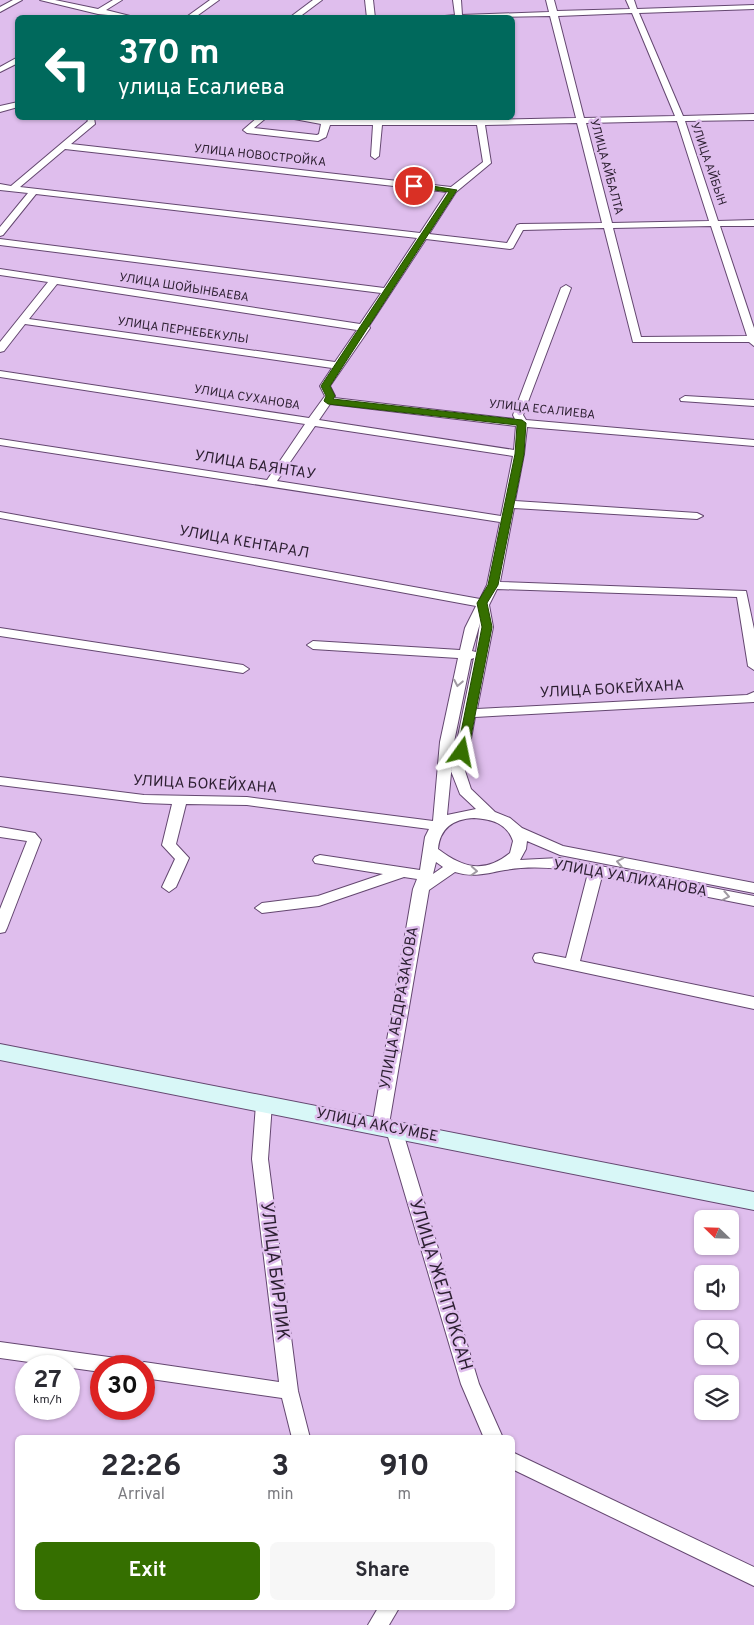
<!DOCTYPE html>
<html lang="en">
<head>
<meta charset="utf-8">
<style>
	body { margin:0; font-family:Overpass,sans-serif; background:#f7f7f7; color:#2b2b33; height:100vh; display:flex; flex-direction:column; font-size:19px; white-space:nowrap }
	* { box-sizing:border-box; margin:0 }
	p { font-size:16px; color:#7c7c81 }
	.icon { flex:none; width:28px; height:28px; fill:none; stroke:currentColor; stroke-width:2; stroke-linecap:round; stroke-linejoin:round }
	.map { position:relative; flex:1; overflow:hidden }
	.details { position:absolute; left:15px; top:1435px; width:500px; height:175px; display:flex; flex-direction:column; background:#fff; border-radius:8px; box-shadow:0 1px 4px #0004 }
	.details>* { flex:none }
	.guide { position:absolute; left:15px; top:15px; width:500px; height:105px; border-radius:8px; box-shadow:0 1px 4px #0004; background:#00695c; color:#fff; overflow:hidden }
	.needle { width:32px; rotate:293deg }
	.controls { position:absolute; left:694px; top:1210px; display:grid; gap:10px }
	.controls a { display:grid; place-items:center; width:45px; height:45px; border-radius:8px; background:#fff; box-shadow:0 1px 4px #0004; font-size:25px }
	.speed { position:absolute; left:15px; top:1355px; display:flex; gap:10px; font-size:25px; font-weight:700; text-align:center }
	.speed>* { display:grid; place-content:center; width:65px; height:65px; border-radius:50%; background:#fff; box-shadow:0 1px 4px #0004; line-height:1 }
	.speed small { font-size:12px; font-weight:400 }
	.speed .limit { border:8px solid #d22; background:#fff; color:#111 }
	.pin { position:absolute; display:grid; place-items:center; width:42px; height:42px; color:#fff; margin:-21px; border:2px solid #fff; border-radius:50%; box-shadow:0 1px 5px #0007 }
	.me { position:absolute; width:55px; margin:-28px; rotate:12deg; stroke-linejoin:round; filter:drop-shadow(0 0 4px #0008) }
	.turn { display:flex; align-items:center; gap:18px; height:105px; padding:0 20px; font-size:22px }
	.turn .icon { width:65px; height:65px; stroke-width:2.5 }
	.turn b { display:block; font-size:35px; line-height:42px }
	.eta { display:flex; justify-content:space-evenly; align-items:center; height:85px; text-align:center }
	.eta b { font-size:30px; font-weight:700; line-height:35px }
	.action { display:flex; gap:10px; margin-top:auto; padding:10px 20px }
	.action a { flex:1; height:58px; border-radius:8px; background:#356f00; color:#fff; font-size:20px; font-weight:700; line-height:58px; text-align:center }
	.action a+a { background:#f7f7f7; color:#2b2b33 }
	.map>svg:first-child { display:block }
</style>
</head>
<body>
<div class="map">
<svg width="754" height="1625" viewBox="0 0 754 1625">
	<rect width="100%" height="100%" fill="#dfbeed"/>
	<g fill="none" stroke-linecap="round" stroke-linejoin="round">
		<defs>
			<g id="minor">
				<path d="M13 0H22L0 12V7Z"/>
				<path d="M40 0H55L98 9 113 0H122L106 10 138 18 98 14Z"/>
				<path d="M210 0H219L194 18H185Z"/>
				<path d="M313 0H322L298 18H289Z"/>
				<path d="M365 0H373L375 18H367Z"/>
				<path d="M453 0H461L462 15 549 12 546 0H554L557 11 630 9 626 0H634L637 9 754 5V9L639 13 683 116 754 114V120L685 121 718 221 754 220V226H720L754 328V346L749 342H633L604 228 523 230 513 248 510 249 426 239 369 326 370 328 330 386 335 396 334 398 515 419 513 415 561 288 566 285 571 288 523 415 526 420 754 440V446L527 427 524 454 515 501 697 513 703 516 697 519 514 508 500 582 746 591 754 629V670L748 666 737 597 497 589 489 605 493 627 477 709 747 695 754 692V702L475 717 465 771 471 789 495 812 510 818 522 828 563 846 754 883V893L560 855 527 841 526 849 520 860 559 858 754 896V906L602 876 580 961 754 997V1009L535 962 533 958 535 954 540 953 566 958 588 873C561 868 532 865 505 870 487 873 474 878 455 872L429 890 389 1124 394 1123 400 1125 402 1129 479 1384 503 1438H484L461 1384 386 1130 380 1133 374 1131 372 1127 413 889 417 879 404 877 319 906 262 913 255 908 262 903 318 896 383 874 315 863 313 860 315 857 320 855 420 870 425 837 429 829 247 805 186 804 176 844 189 858 176 887 169 892 162 887 175 859 162 845 172 804 144 803 0 785V777L144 795 247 797 433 821 440 742 458 658 313 649 307 645 313 641 460 650 465 628 476 606 0 518V512L480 599 487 585 500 522 0 445V439L267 480 305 424 0 377V371L309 418 325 396 320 386 332 368 25 324 4 351 0 352V342L48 282 0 275V269L360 324 381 293 0 245V239L384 288 417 238 36 194 3 235 0 236V227L28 193 0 190V184L11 186 88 121 86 118H94L95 124 71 144 451 187 483 162 477 125H382L379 156 375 159 371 156 373 125H330L326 137 318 141 247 133 243 130 257 118H266L254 128 317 135 319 134 321 124 289 118 476 120V118H484L485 120 576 118 550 16 425 18 455 15ZM632 13 675 116 584 118 558 16ZM677 121 709 221 612 223 586 123ZM577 123 602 223 520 224 517 225 507 243 429 234 456 192 491 163 485 125ZM65 149 447 192 420 233 20 187ZM711 226 747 336 641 337 613 228ZM57 284 357 330 335 362 29 319ZM330 404 516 426 514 450 319 420ZM315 426 513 456 501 516 277 481ZM480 623 476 652 472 651ZM474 658 451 771 460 794 476 809 447 815 454 742 471 659ZM474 818C491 819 507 823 513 841L510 853C484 874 463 868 438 849 440 828 453 819 474 818ZM436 862 443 867 433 874Z"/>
				<path d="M18 57V63L0 72V67Z"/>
				<path d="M18 102V107L0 112V106Z"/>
				<path d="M685 396 754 400V406L681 401 680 399Z"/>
				<path d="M0 628 243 665 249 669 243 673 0 636Z"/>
				<path d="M0 827 35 833 41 840 7 928 5 932 0 933V909L27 841 0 837Z"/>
				<path d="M264 1098 270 1100 272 1104 268 1159 298 1391 310 1438H292L282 1398 144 1378V1366H137L144 1362 279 1382 252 1159 256 1104 258 1100Z"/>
				<path d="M0 1342 116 1358 122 1361 125 1366H101V1372L0 1358Z"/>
				<path d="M512 1452 754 1567V1586L512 1469Z"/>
				<path d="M378 1608H399L389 1625H368Z"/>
			</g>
			<path id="secondary" d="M0 1044 754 1192V1210L0 1060Z"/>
		</defs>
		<use href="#minor" stroke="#644770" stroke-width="2"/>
		<use href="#secondary" stroke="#644770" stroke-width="2"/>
		<use href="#minor" fill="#fff" fill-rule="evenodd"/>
		<use href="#secondary" fill="#d8f7f7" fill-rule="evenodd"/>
	</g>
	<defs><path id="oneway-chevron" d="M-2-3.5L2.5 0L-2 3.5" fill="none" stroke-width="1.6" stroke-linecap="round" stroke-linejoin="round" transform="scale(1.25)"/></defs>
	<g stroke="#a09aa2">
		<use href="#oneway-chevron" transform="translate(458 683) rotate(101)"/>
		<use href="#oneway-chevron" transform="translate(620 862) rotate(-169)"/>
		<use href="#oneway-chevron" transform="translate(474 871) rotate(3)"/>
		<use href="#oneway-chevron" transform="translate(726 896) rotate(11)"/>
	</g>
	<path fill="#356f00" stroke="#224800" d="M414 183 457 190 330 386 335 396 333 399 522 420 526 423 524 454 498 585 487 603 492 627 468 752 462 756 457 752 482 627 477 603 488 585 515 454 517 425 328 404 324 401 326 396 321 386 449 192 412 187 411 186Z"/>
	<g text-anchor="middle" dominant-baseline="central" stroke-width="5" stroke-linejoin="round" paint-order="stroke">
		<g font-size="12" fill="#2c1f31" stroke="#dfbeed">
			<text transform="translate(260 156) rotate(6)">УЛИЦА НОВОСТРОЙКА</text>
			<text transform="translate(708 164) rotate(71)">УЛИЦА АЙБЫН</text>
			<text transform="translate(606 167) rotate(75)">УЛИЦА АЙБАЛТА</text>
			<text transform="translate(184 288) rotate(9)">УЛИЦА ШОЙЫНБАЕВА</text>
			<text transform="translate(183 331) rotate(8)">УЛИЦА ПЕРНЕБЕКУЛЫ</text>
			<text transform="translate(247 398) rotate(9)">УЛИЦА СУХАНОВА</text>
			<text transform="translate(542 410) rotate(6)">УЛИЦА ЕСАЛИЕВА</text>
		</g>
		<g font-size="15" fill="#2c1f31" stroke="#dfbeed">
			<text transform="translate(255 466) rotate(9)">УЛИЦА БАЯНТАУ</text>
			<text transform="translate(244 543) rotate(10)">УЛИЦА КЕНТАРАЛ</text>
			<text transform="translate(612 690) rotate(-3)">УЛИЦА БОКЕЙХАНА</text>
			<text transform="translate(205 785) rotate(3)">УЛИЦА БОКЕЙХАНА</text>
			<text transform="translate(630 879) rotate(10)">УЛИЦА УАЛИХАНОВА</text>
			<text transform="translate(400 1008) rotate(-80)">УЛИЦА АБДРАЗАКОВА</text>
			<text transform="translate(377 1126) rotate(11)">УЛИЦА АКСУМБЕ</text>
		</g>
		<g font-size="18" fill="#2c1f31" stroke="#dfbeed">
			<text transform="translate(274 1271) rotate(83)">УЛИЦА БИРЛИК</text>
			<text transform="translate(440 1285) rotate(73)">УЛИЦА ЖЕЛТОКСАН</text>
		</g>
	</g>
</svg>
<div class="controls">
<a><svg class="needle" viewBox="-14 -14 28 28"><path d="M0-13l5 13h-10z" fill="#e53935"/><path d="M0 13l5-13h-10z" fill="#7c7c81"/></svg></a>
<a><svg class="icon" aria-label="sound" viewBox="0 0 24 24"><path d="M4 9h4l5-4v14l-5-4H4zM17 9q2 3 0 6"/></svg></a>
<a><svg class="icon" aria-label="search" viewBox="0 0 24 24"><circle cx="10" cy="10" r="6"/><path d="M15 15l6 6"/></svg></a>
<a><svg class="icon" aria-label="layers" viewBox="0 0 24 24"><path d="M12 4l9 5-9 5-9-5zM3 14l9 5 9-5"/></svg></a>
</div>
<div class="speed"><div>27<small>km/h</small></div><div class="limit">30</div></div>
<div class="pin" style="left:414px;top:186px;background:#d93025"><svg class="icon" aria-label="arrive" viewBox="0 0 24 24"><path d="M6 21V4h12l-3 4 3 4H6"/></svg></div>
<svg class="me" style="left:462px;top:752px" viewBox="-20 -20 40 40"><path d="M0-17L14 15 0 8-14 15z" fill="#356f00" stroke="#fff" stroke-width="4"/></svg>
<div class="guide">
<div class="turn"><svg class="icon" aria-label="left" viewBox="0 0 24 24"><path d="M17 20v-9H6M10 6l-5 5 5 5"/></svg><div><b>370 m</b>улица Есалиева</div></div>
</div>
<section class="details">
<div class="eta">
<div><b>22:26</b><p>Arrival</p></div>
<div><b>3</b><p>min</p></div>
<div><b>910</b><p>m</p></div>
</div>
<div class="action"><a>Exit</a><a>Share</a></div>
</section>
</div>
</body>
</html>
